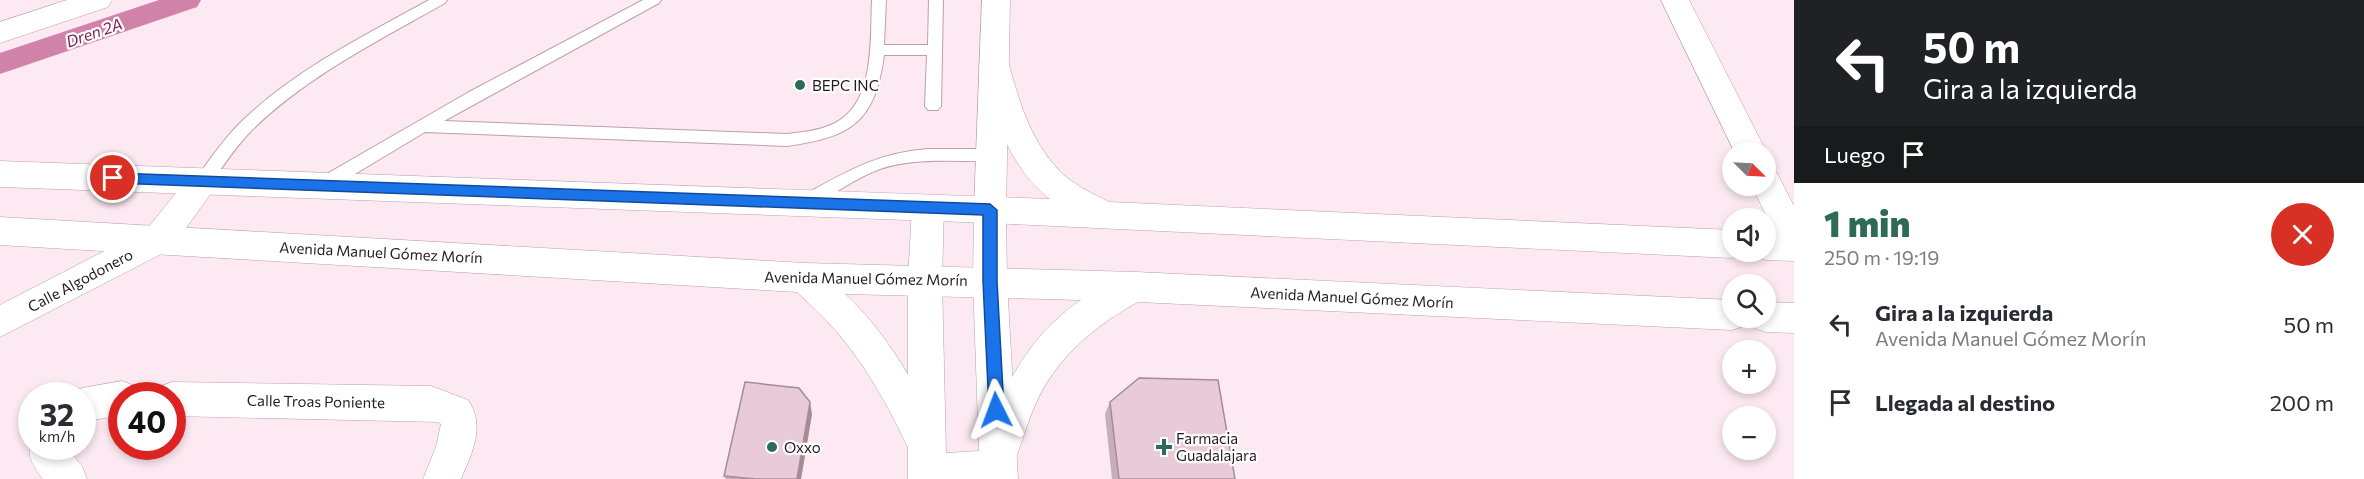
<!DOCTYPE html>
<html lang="es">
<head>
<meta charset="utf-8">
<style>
	body { margin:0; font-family:Commissioner,sans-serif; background:#f7f7f7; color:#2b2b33; height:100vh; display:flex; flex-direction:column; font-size:22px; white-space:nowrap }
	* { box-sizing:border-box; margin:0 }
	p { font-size:20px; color:#7c7c81 }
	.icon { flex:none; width:33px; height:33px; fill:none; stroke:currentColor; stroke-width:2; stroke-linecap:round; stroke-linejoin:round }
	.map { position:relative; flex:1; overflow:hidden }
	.drawer { display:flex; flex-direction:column; background:#fff; width:570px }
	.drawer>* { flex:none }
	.banner { background:#202124; color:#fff; overflow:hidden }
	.needle { width:39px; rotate:114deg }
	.controls { position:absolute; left:1722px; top:142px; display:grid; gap:12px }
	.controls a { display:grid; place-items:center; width:54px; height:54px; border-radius:50%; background:#fff; box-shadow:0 3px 9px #0003; font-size:30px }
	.speed { position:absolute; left:18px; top:382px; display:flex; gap:12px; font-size:30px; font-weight:700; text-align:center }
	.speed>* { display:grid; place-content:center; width:78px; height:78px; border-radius:50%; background:#fff; box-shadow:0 3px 9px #0003; line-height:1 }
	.speed small { font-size:15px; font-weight:400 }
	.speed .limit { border:9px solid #d22; background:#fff; color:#111 }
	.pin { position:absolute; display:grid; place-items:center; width:51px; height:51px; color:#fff; margin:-26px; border:3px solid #fff; border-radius:50%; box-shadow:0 2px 6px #0007 }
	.me { position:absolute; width:66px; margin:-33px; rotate:357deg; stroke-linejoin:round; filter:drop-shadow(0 0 4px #0008) }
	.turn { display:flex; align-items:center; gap:21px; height:126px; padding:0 30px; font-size:27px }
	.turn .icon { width:78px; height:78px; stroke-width:2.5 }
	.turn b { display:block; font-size:42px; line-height:51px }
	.then { display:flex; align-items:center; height:57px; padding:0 30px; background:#0003; gap:12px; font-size:22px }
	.round { display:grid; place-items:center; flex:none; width:63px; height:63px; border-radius:32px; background:#f7f7f7 }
	.head { display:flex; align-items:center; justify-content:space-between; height:102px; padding:0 30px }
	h1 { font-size:36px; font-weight:800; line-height:45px; color:#2e6b57 }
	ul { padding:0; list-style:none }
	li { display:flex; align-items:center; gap:18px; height:78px; padding:0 30px }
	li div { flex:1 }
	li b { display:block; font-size:22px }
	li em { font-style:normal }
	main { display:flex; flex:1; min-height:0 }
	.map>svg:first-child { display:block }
</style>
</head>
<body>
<main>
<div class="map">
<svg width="1794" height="479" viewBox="0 0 1794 479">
	<rect width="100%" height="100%" fill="#fce9f1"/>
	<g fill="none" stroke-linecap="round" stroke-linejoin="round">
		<path fill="#d082a9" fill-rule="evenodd" d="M159 0H201L197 7 0 74V53Z"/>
		<defs>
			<g id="lane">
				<path d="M429 0H447L445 3C378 41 305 77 250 132 234 149 222 167 209 187L203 188 197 187 195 182 197 177C211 158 223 140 240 123 294 70 364 36 429 0Z"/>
				<path d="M643 0H661L659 3 444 121 787 134C803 132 818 131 833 124 876 104 870 39 872 0H886L884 45H928L929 0H943L941 106 938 110H928L925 106 927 55H884C875 122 852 137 787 146L425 132 330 189 324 190 318 189 316 184 318 179 469 92Z"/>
				<path d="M928 149H992L998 151 1000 155 998 159 992 161C956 162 915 157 880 169 856 178 835 193 814 206L808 208 802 206 800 201 802 196C846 172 876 153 928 149Z"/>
			</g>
			<g id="street">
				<path d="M67 0H112L108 7 0 43V22Z"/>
				<path d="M982 0H1010L1006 210 1001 219 990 223 979 219 974 210Z"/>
				<path d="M1661 0H1689L1767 153 1766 155V153H1735Z"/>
				<path d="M203 169 214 173 219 182 171 249 0 337V305L147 229 192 173Z"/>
				<path d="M1766 169 1777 173 1794 206V253L1782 249 1752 186H1766Z"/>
				<path d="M122 381 135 386 139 396H122V415L82 422V396H68L69 393 82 388Z"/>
				<path d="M172 382 431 386 468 400C486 426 472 453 461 479H423L436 447 441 424 438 422 172 416V396H155L159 387Z"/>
				<path d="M32 439V447H66L82 466 87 479H43C34 468 25 454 32 439Z"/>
			</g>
			<path id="secondary" d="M928 195 939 199 944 208 942 280 946 453 979 451 973 281 974 210 979 201 990 197 1001 201 1006 210 1007 281 1018 479H908V280L912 208 917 199Z"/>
			<g id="primary">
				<path d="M994 54 1004 57 1009 65C1020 105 1033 147 1065 176 1078 187 1094 194 1109 202L1732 230V252H1745L1732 258 990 223 0 187V161L1050 199C1009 168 992 112 979 65L984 57Z"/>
				<path d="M0 217 805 263 1136 272 1732 300V318H1748L1744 326 1732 330 1138 302C1094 326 1056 358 1035 405 1026 425 1021 447 1012 467L999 472 986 467 980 454C1000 393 1026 337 1081 300L845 294C886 332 914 382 939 432L945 445 939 458 926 463 913 458C892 413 869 369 836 331 824 317 810 305 797 292L0 245Z"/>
				<path d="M1766 232 1794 233V261L1766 260 1754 256 1752 252H1766Z"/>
				<path d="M1766 302 1794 303V333L1766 332 1754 328 1749 318H1766Z"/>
			</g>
		</defs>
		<use href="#lane" stroke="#bd9fad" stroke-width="2"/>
		<use href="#street" stroke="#bd9fad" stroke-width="1"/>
		<use href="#secondary" stroke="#bd9fad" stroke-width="1"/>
		<use href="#primary" stroke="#bd9fad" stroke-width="1"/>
		<use href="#lane" fill="#fff" fill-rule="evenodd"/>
		<use href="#street" fill="#fff" fill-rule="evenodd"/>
		<use href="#secondary" fill="#fff" fill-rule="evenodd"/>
		<use href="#primary" fill="#fff" fill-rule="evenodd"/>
	</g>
	<g fill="#c8aeba">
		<path d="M1110 402 1235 479H1112L1105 414Z"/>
		<path d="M812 414 801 479H726L724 476Z"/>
	</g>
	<path fill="#a38d97" d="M810 402 812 414 801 479H797Z"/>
	<g fill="#e9cad8" stroke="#a38d97" stroke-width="1.5">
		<path d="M1139 378 1218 380 1235 479H1119L1110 402Z"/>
		<path d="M745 382 799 388 810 402 797 479H755L724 476Z"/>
	</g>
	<path fill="#1a73e8" stroke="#114b97" stroke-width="1.5" d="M113 173 990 204 997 210V281L1004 410 1002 415 996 417 991 415 989 410 983 281V215L113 183 106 178Z"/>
	<g fill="#2e6b57" stroke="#fff" stroke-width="2">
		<circle cx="800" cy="85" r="6"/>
		<circle cx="772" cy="447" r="6"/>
		<path d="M1161 438h6v6h6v6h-6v6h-6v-6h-6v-6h6z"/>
	</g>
	<g text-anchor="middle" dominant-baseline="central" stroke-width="4.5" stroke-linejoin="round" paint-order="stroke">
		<g font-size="15" fill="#261b20" stroke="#fff" text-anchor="start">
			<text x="812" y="85">BEPC INC</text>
			<text x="1176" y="438">Farmacia<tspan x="1176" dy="17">Guadalajara</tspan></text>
			<text x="784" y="447">Oxxo</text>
		</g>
		<g font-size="15" fill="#261b20" stroke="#fff">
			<text transform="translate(381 252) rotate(3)">Avenida Manuel Gómez Morín</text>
			<text transform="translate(866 278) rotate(1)">Avenida Manuel Gómez Morín</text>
			<text transform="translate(80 280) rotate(-28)">Calle Algodonero</text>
			<text transform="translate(1352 297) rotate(3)">Avenida Manuel Gómez Morín</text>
			<text transform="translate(316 401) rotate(1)">Calle Troas Poniente</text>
		</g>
		<g font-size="16" font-style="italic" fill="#781d53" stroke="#fff">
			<text transform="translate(94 32) rotate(-19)">Dren 2A</text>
		</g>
	</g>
</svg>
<div class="controls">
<a><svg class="needle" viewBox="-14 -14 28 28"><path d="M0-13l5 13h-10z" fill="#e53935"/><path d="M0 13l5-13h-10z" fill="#7c7c81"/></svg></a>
<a><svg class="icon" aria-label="sound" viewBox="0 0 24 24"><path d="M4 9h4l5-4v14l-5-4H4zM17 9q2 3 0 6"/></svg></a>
<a><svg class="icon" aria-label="search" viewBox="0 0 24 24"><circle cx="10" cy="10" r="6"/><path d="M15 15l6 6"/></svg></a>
<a>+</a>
<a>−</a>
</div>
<div class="speed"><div>32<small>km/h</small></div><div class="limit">40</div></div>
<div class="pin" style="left:113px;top:178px;background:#d93025"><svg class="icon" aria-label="arrive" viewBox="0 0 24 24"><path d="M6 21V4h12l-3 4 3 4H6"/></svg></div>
<svg class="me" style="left:996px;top:410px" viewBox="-20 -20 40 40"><path d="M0-17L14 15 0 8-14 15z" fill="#1a73e8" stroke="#fff" stroke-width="4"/></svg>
</div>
<section class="drawer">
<div class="banner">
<div class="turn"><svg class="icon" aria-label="left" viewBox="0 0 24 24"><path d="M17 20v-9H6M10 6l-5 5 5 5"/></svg><div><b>50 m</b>Gira a la izquierda</div></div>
<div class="then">Luego<svg class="icon" aria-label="arrive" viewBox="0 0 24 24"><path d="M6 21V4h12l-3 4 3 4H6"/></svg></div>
</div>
<div class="head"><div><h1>1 min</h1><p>250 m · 19:19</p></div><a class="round" style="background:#d93025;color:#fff"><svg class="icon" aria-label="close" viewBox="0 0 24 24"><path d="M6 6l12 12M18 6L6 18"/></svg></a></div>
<ul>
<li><svg class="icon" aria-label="left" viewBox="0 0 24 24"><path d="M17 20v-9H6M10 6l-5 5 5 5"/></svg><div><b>Gira a la izquierda</b><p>Avenida Manuel Gómez Morín</p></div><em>50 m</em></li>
<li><svg class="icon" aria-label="arrive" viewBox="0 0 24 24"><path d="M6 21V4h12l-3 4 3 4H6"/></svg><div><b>Llegada al destino</b></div><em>200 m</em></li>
</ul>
</section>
</main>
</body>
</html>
